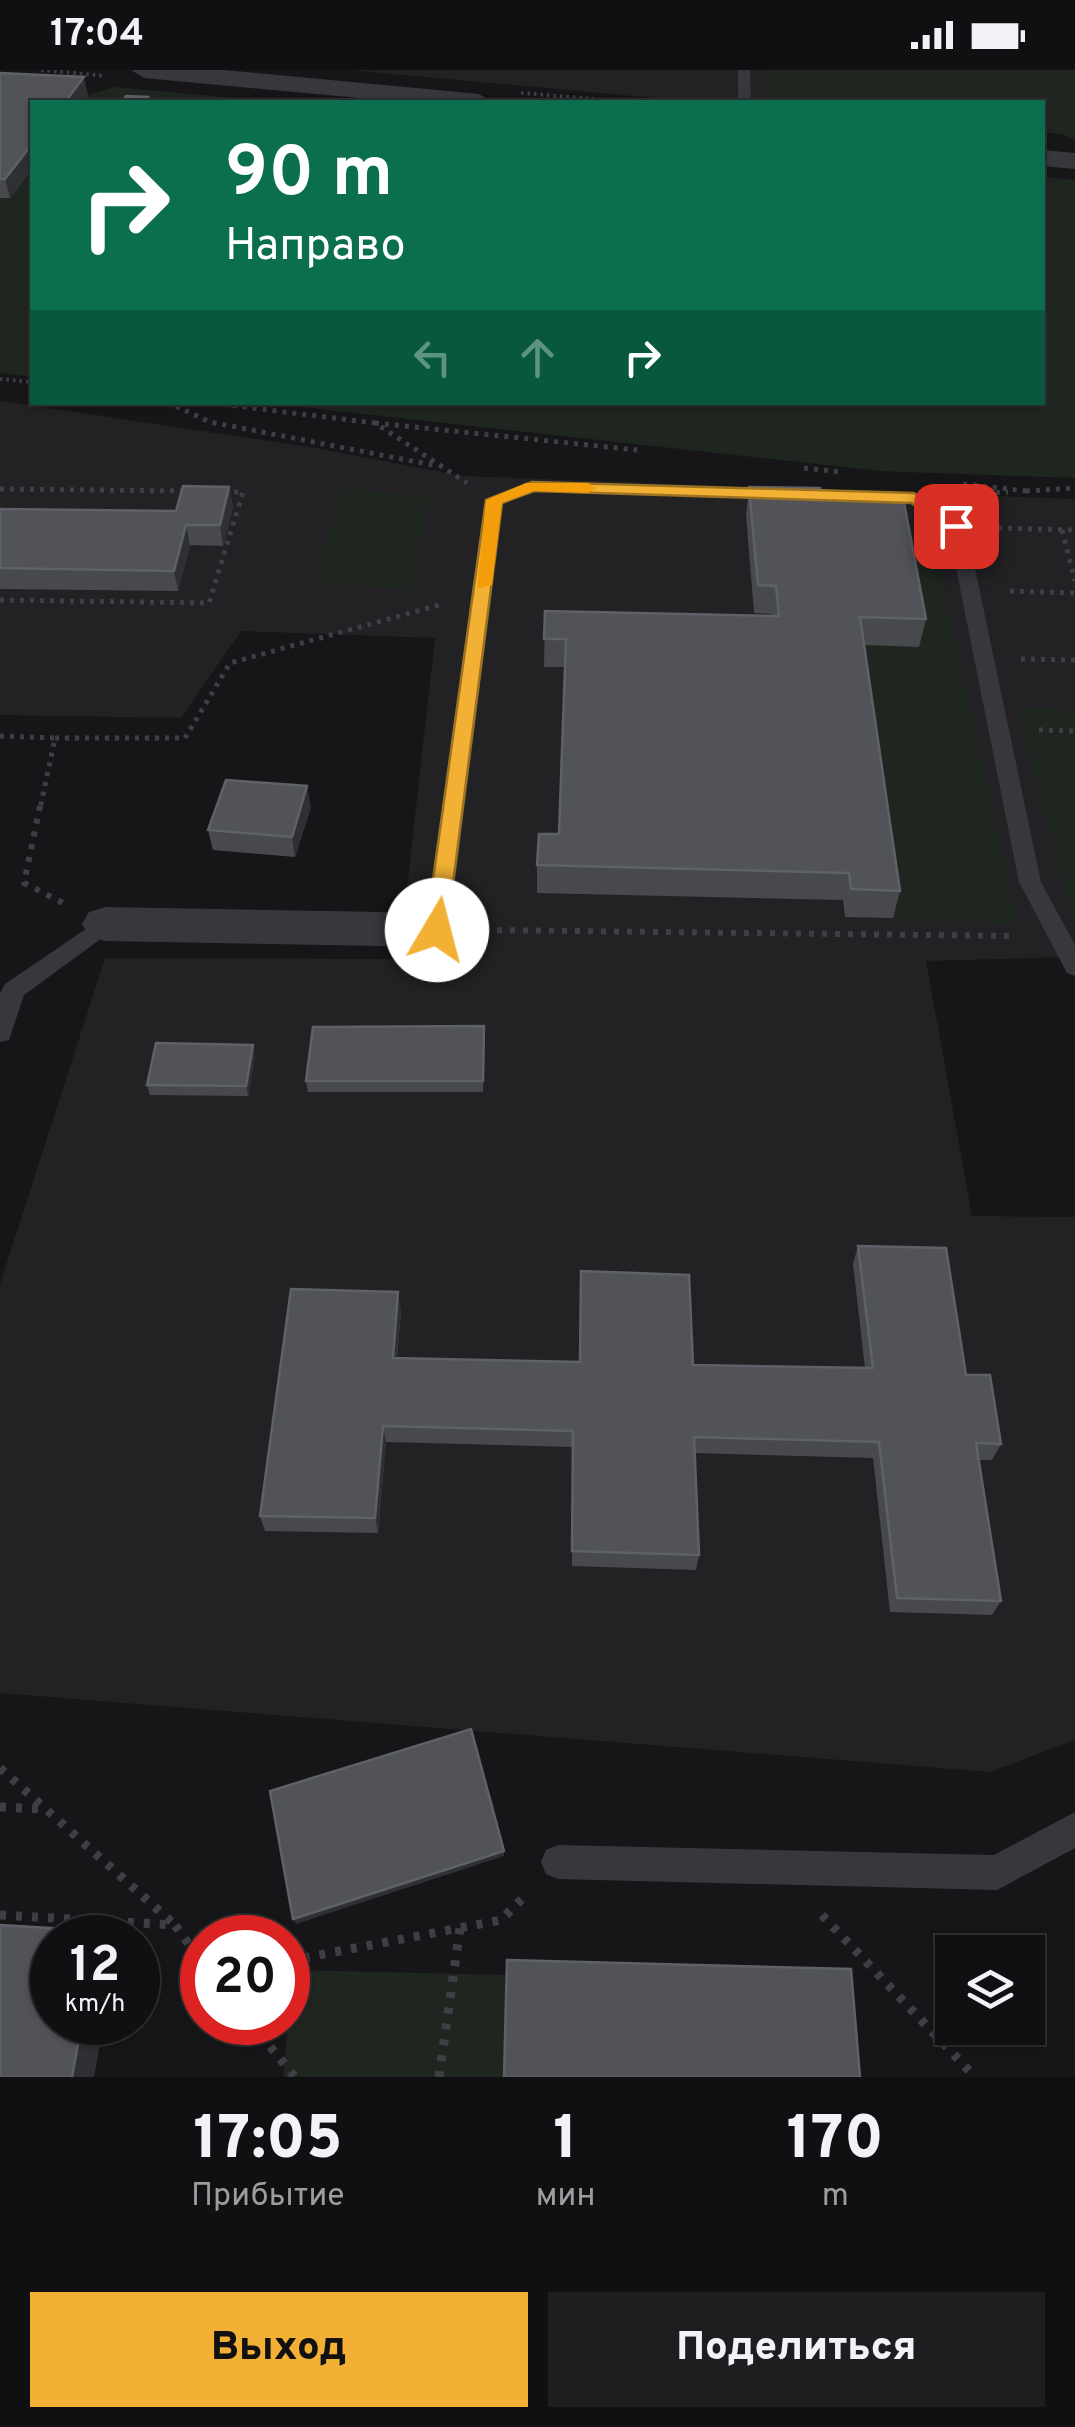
<!DOCTYPE html>
<html lang="ru">
<head>
<meta charset="utf-8">
<style>
	body { margin:0; font-family:Overpass,sans-serif; background:#1e1e20; color:#f1f3f6; height:100vh; display:flex; flex-direction:column; font-size:38px; white-space:nowrap }
	* { box-sizing:border-box; margin:0 }
	p { font-size:32px; color:#9c9d9f }
	.icon { flex:none; width:55px; height:55px; fill:none; stroke:currentColor; stroke-width:2; stroke-linecap:round; stroke-linejoin:round }
	.map { position:relative; height:2007px; overflow:hidden }
	.drawer { display:flex; flex-direction:column; background:#101012; flex:1 }
	.drawer>* { flex:none }
	.top-card { position:absolute; left:30px; top:30px; width:1015px; height:305px; border-radius:0px; box-shadow:0 2px 8px #0004,0 0 0 2px #303032; background:#0b6e4f; color:#fff; overflow:hidden }
	.tools { position:absolute; left:935px; top:1865px; display:grid; gap:20px }
	.tools a { display:grid; place-items:center; width:110px; height:110px; border-radius:0px; background:#101012; box-shadow:0 2px 8px #0004,0 0 0 2px #303032; font-size:50px }
	.speed { position:absolute; left:30px; top:1845px; display:flex; gap:20px; font-size:50px; font-weight:700; text-align:center }
	.speed>* { display:grid; place-content:center; width:130px; height:130px; border-radius:50%; background:#101012; box-shadow:0 2px 8px #0004,0 0 0 2px #303032; line-height:1 }
	.speed small { font-size:25px; font-weight:400 }
	.speed .limit { border:15px solid #d22; background:#fff; color:#111 }
	.pin { position:absolute; display:grid; place-items:center; width:85px; height:85px; color:#fff; margin:-42px; border-radius:20px; box-shadow:0 5px 15px #0006 }
	.me { position:absolute; width:110px; margin:-55px; rotate:8deg; stroke-linejoin:round; filter:drop-shadow(0 0 8px #0008) }
	.turn { display:flex; align-items:center; gap:35px; height:210px; padding:0 30px; font-size:45px }
	.turn .icon { width:130px; height:130px; stroke-width:2.5 }
	.turn b { display:block; font-size:70px; line-height:85px }
	.lanes { display:flex; align-items:center; height:95px; padding:0 30px; background:#0003; justify-content:center; gap:50px; direction:ltr }
	.lanes .off { opacity:.35 }
	.eta { display:flex; justify-content:space-evenly; align-items:center; height:170px; text-align:center }
	.eta b { font-size:60px; font-weight:800; line-height:70px }
	.action { display:flex; gap:20px; margin-top:auto; padding:20px 30px }
	.action a { flex:1; height:115px; border-radius:0px; background:#f2b134; color:#111; font-size:40px; font-weight:800; line-height:115px; text-align:center }
	.action a+a { background:#1e1e20; color:#f1f3f6 }
	.status { display:flex; justify-content:space-between; align-items:center; height:70px; padding:0 50px; background:#101012; direction:ltr }
	.status svg { height:28px; fill:currentColor }
	.map>svg:first-child { display:block }
</style>
</head>
<body>
<div class="status"><b>17:04</b><svg viewBox="0 0 49 12"><path d="M0 12V9h3v3zM5 12V6h3v6zM10 12V3h3v9zM15 12V0h3v12zM26 1h20v11H26zM47 4h2v5h-2z"/></svg></div>
<div class="map">
<svg width="1075" height="2007" viewBox="0 0 1075 2007">
	<rect width="100%" height="100%" fill="#161618"/>
	<g fill="#222225">
		<path d="M349 0H1075V65L1043 62 1042 32H699Z"/>
		<path d="M0 331 310 377 464 406 1075 429V887L926 891 972 1146 1075 1147V1670L990 1702 0 1623V1214L105 888 399 889 435 568 241 561 181 648 0 645Z"/>
	</g>
	<g fill="#1e261f">
		<path d="M765 0H1075V70L1062 64 1043 62 1042 32H768Z"/>
		<path d="M115 17 279 32H32V307L0 303V20L88 25Z"/>
		<path d="M1043 107 1075 110V408L880 401 264 333 1042 332Z"/>
		<path d="M341 418 429 427 411 519 314 513Z"/>
		<path d="M897 454 930 456 1018 854 893 848 854 575Z"/>
		<path d="M1016 637 1075 640V857Z"/>
		<path d="M293 1900 509 1905 506 2007H283Z"/>
	</g>
	<g fill="none" stroke-linecap="round" stroke-linejoin="round">
		<g stroke="#3d3f44" stroke-width="4" stroke-dasharray="2.5 4" stroke-linecap="butt">
			<path d="M41 0 105 6"/>
			<path d="M521 23 629 32"/>
			<path d="M0 309 32 312"/>
		</g>
		<g stroke="#3d3f44" stroke-width="5" stroke-dasharray="4 6" stroke-linecap="butt">
			<path d="M167 332 210 352 438 396"/>
			<path d="M203 332 375 353 467 413"/>
			<path d="M375 353 637 380"/>
			<path d="M804 398 841 402"/>
			<path d="M963 414 1027 421"/>
			<path d="M0 419 186 421"/>
			<path d="M1026 421 1075 418"/>
			<path d="M976 424 1008 422"/>
			<path d="M998 458 1075 460"/>
			<path d="M1062 460 1075 511"/>
			<path d="M1010 521 1075 523"/>
			<path d="M0 530 209 533 243 422H224"/>
			<path d="M1021 589 1075 590"/>
			<path d="M1039 660 1075 661"/>
			<path d="M0 666 55 668 40 739"/>
			<path d="M55 668H185L230 593 439 535"/>
		</g>
		<g stroke="#3d3f44" stroke-width="6" stroke-dasharray="5 8" stroke-linecap="butt">
			<path d="M40 736 24 813 63 833"/>
			<path d="M484 860 1016 866"/>
		</g>
		<g stroke="#3d3f44" stroke-width="9" stroke-dasharray="6 10" stroke-linecap="butt">
			<path d="M0 1698 175 1855"/>
			<path d="M0 1737 45 1739"/>
			<path d="M0 1845 175 1855 202 1893"/>
			<path d="M822 1845 975 2007"/>
			<path d="M288 1891 501 1850 527 1824"/>
			<path d="M250 1952 295 2007"/>
			<path d="M439 2007 460 1858"/>
		</g>
		<g fill="#37383d" fill-rule="evenodd">
			<path d="M738 0H750L751 32H738Z"/>
			<path d="M532 412 779 419 788 424 779 429 534 422 503 434 449 860 437 869 425 860 485 431Z"/>
			<path d="M869 422 920 424 966 456 1041 812 1075 875V906L1067 903 1019 812 948 458 910 433 863 431V423Z"/>
			<path d="M105 846 113 848 117 854 113 860 24 925 9 970 0 972V923L5 914Z"/>
			<path d="M1075 1742V1778L997 1820 558 1809 546 1804 541 1792 546 1780 558 1775 994 1785Z"/>
		</g>
		<g fill="#37383d" fill-rule="evenodd">
			<path d="M131 0H224L479 24 492 32H403L144 8Z"/>
			<path d="M1042 80 1075 83V99L1042 96Z"/>
			<path d="M105 837 437 843 453 848 460 860 453 872 437 877 105 871 89 866 82 854 89 842Z"/>
		</g>
	</g>
	<g fill="#47494d">
		<path d="M0 3 88 25 10 128H0Z"/>
		<path d="M229 417 233 437 223 476 190 475 178 521 0 519V439L176 441Z"/>
		<path d="M749 417 821 425 926 549 919 577 864 575 900 821 893 848 845 847 843 830 537 823V795L559 764 565 597H544L545 541 773 546V544L754 543 746 445Z"/>
		<path d="M311 737 295 787 213 780 208 760Z"/>
		<path d="M485 967 483 1022H308L306 1011Z"/>
		<path d="M255 985 248 1026 150 1025 147 1015Z"/>
		<path d="M858 1176 966 1305 1001 1374 992 1390H979L1001 1531 992 1545 890 1542 873 1388 695 1383 699 1485 696 1500 572 1496 573 1377 386 1372 378 1463 265 1461 260 1446 401 1240 397 1288 865 1298 853 1194Z"/>
	</g>
	<g fill="#2f3033">
		<path d="M84 7 88 25 82 32H65Z"/>
		<path d="M32 74V98L10 128 5 109Z"/>
		<path d="M229 417 233 437 223 476 220 455Z"/>
		<path d="M186 455 190 475 178 521 174 501Z"/>
		<path d="M307 716 311 737 295 787 292 767Z"/>
		<path d="M253 975 255 985 248 1026 246 1016Z"/>
		<path d="M398 1222 401 1240 395 1305 393 1288Z"/>
		<path d="M383 1356 386 1372 378 1463 375 1448Z"/>
		<path d="M504 1781V1786L296 1854 293 1849Z"/>
		<path d="M82 1952H104L94 2007H72Z"/>
	</g>
	<g fill="#525359" stroke="#5f6168" stroke-width="2.5">
		<path d="M0 3 84 7 65 32H32V74L5 109H0Z"/>
		<path d="M126 26 148 27 144 32H122Z"/>
		<path d="M183 416 229 417 220 455H186L174 501 0 498V439L176 441Z"/>
		<path d="M749 417 820 418 821 425 903 427 926 549 860 547 900 821 851 819 849 803 537 795 539 764H559L566 569H544L545 541 779 546 776 516 758 515Z"/>
		<path d="M226 710 307 716 292 767 208 760Z"/>
		<path d="M484 956 483 1011H306L313 957Z"/>
		<path d="M156 973 253 975 246 1016 147 1015Z"/>
		<path d="M858 1176 946 1178 966 1305H990L1001 1374 976 1373 1001 1531 897 1528 879 1372 694 1367 699 1485 572 1481 573 1361 383 1356 375 1448 260 1446 291 1219 398 1222 393 1288 580 1292 581 1201 689 1205 693 1295 873 1298Z"/>
		<path d="M471 1659 504 1781 293 1849 270 1721Z"/>
		<path d="M0 1855 100 1861 99 1868H52V1952H82L72 2007H0Z"/>
		<path d="M507 1890 851 1899 860 2007H504Z"/>
	</g>
	<path fill="#f2b134" stroke="#9d7322" stroke-width="2.5" d="M532 412 914 423 965 456 951 460 911 433 534 421 502 433 447 860 437 867 426 860 486 430Z"/>
	<path fill="#f59e0b" d="M526 413H588L596 418 588 423 534 421 502 433 492 515 477 519 486 430Z"/>
</svg>
<div class="tools">
<a><svg class="icon" aria-label="layers" viewBox="0 0 24 24"><path d="M12 4l9 5-9 5-9-5zM3 14l9 5 9-5"/></svg></a>
</div>
<div class="speed"><div>12<small>km/h</small></div><div class="limit">20</div></div>
<div class="pin" style="left:956px;top:456px;background:#d93025"><svg class="icon" aria-label="arrive" viewBox="0 0 24 24"><path d="M6 21V4h12l-3 4 3 4H6"/></svg></div>
<svg class="me" style="left:437px;top:860px" viewBox="-20 -20 40 40"><circle r="19" fill="#fff"/><path d="M0-13L10 11 0 6-10 11z" fill="#f2b134"/></svg>
<div class="top-card">
<div class="turn"><svg class="icon" aria-label="right" viewBox="0 0 24 24"><path d="M7 20v-9h11M14 6l5 5-5 5"/></svg><div><b>90 m</b>Направо</div></div>
<div class="lanes"><svg class="icon off" aria-label="left" viewBox="0 0 24 24"><path d="M17 20v-9H6M10 6l-5 5 5 5"/></svg><svg class="icon off" aria-label="ahead" viewBox="0 0 24 24"><path d="M12 20V5M6 11l6-6 6 6"/></svg><svg class="icon" aria-label="right" viewBox="0 0 24 24"><path d="M7 20v-9h11M14 6l5 5-5 5"/></svg></div>
</div>
</div>
<section class="drawer">
<div class="eta">
<div><b>17:05</b><p>Прибытие</p></div>
<div><b>1</b><p>мин</p></div>
<div><b>170</b><p>m</p></div>
</div>
<div class="action"><a>Выход</a><a>Поделиться</a></div>
</section>
</body>
</html>
